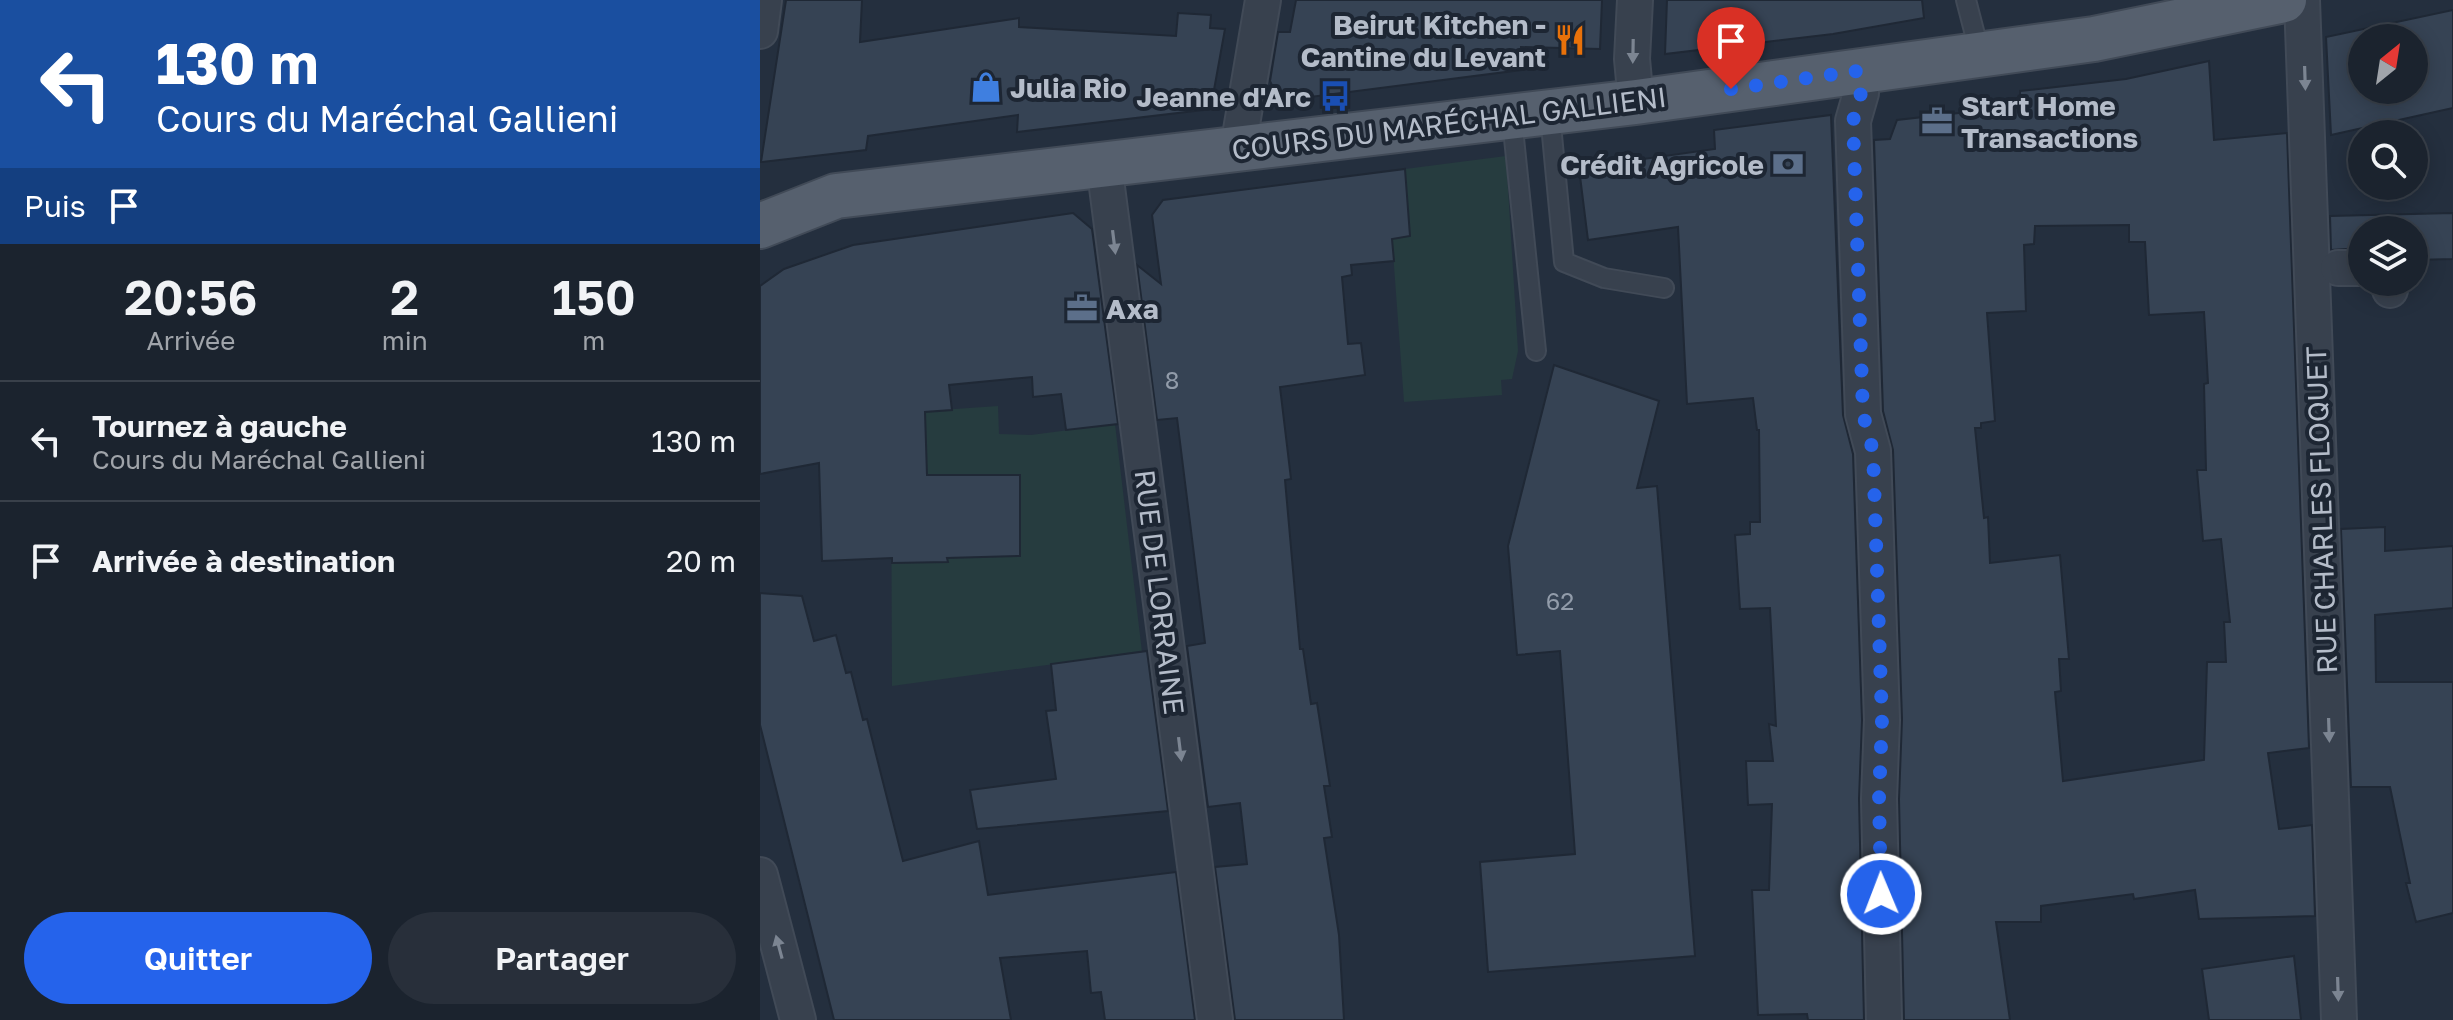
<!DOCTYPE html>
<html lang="fr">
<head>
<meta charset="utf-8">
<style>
	body { margin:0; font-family:"Golos Text",sans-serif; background:#282f3a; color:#f1f3f6; height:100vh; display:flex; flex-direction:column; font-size:30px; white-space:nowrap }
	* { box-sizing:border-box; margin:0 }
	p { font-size:26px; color:#a0a4aa }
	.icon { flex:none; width:44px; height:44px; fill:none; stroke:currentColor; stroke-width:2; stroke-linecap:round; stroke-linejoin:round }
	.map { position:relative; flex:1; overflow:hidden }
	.side { display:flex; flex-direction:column; background:#1b232e; width:760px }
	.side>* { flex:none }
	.banner { background:#1a4fa0; color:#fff; overflow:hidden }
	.needle { width:52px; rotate:30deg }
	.buttons { position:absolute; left:1588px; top:24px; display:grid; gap:16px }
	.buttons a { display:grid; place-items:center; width:80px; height:80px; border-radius:50%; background:#1b232e; box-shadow:0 4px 20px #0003,0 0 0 2px #39404a; font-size:40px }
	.pin { position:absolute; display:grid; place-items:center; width:68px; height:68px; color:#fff; margin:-82px -34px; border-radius:50% 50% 50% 0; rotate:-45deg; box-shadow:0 0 8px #0007 }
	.pin .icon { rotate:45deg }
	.me { position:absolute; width:88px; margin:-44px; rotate:359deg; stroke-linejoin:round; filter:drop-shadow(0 0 6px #0008) }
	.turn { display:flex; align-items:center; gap:28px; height:168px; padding:0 24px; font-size:36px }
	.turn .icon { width:104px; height:104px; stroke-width:2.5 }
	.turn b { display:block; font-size:56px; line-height:68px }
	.then { display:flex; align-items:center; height:76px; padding:0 24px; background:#0003; gap:16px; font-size:30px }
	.eta { display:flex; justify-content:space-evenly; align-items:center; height:136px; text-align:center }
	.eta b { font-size:48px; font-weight:600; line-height:56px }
	.action { display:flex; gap:16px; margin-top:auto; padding:16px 24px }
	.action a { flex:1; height:92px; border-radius:48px; background:#2563eb; color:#fff; font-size:32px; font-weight:600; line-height:92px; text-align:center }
	.action a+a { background:#282f3a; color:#f1f3f6 }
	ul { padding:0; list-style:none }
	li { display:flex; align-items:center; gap:24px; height:120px; padding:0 24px; border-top:2px solid #39404a }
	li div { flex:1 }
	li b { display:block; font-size:30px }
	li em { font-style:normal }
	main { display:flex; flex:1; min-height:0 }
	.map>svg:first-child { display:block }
</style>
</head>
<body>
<main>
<section class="side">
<div class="banner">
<div class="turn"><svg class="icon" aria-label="left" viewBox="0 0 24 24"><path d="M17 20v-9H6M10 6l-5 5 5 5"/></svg><div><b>130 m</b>Cours du Maréchal Gallieni</div></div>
<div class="then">Puis<svg class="icon" aria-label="arrive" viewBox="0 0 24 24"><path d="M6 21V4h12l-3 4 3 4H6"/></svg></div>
</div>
<div class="eta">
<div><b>20:56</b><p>Arrivée</p></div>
<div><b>2</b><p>min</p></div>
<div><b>150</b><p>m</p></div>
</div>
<ul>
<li><svg class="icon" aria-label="left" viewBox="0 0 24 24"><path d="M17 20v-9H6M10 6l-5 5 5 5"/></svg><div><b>Tournez à gauche</b><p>Cours du Maréchal Gallieni</p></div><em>130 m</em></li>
<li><svg class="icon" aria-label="arrive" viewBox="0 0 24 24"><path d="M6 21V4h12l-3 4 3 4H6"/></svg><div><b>Arrivée à destination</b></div><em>20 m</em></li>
</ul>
<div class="action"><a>Quitter</a><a>Partager</a></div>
</section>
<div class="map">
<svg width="1693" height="1020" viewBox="0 0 1693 1020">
	<rect width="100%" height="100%" fill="#242f3e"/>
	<g fill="#263c3f">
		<path d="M746 156 758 351 752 379 741 380 742 395 644 402 632 239 650 236 645 169Z"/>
		<path d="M238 406 239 434 271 435 355 424 382 652 132 686 131 440 152 412Z"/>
	</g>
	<g fill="#364354" stroke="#1f2835" stroke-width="2" fill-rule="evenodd">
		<path d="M26 0H102L100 42 259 18V27L416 36 418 13 451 15 450 28 465 29 452 101 443 110 257 132 258 115 108 136 106 150 1 162Z"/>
		<path d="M536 0H842L840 49 761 47V70L519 101 510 81 518 32H530Z"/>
		<path d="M907 0H1162L1164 18 1073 34 905 54Z"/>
		<path d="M1693 10V108L1571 135 1566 37ZM1602 38H1654V90H1602Z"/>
		<path d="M1449 61 1454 140 1527 133 1549 748 1508 753 1519 829 1552 825 1555 916 1439 919 1435 890 1374 899 1373 894 1281 906V922H1236L1250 1020H1144L1139 799 1142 719 1133 450 1123 411 1114 140 1130 139 1137 120 1260 106V91L1366 79ZM1369 225V242H1385L1389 315 1444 312 1448 383 1444 384 1446 470H1437L1443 541 1461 539 1470 622H1464L1466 662H1447L1444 760 1303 781 1295 692 1301 691 1299 659H1309L1300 555 1230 563 1228 517 1224 518 1215 428H1221V423L1235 421 1227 313 1266 311 1264 245 1274 244 1275 226Z"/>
		<path d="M1071 115 1083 415 1093 454 1102 720 1099 799 1104 1020H1048L1047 1014 998 1015 992 890H1009L1012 804 988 805 986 761H1013L1009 724 1016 726 1010 608 980 609 975 535 990 534V522H1000L999 430H997L993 398 927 404 918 227 828 240 819 168 955 149 954 130Z"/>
		<path d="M645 169 650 236 632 239 634 261 591 265 592 275 582 277 588 344 601 343 605 375 520 387 531 479 525 480 540 649H543L551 704 557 703 570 786H564L572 837 564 838 579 935 584 1020H475L455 867 487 864 480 803 448 807 427 646 445 643 417 418 397 420 377 265 401 284 392 215 403 200Z"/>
		<path d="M313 213 332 229 358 424 306 430 301 394 273 397 272 377 189 385 192 410 165 412 167 475H260V556L187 558 188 562 132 563V558L62 561 59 463 0 474V286L24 269 93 245Z"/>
		<path d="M1693 213V259L1654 260V230H1602V248L1571 250 1570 216Z"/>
		<path d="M794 365 899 401 877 488 897 486 935 956 728 972 720 862 815 854 800 651 757 655 748 546Z"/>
		<path d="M1625 527V551L1693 546V608L1615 615 1616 682H1693V913L1656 922 1646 883H1650L1630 787H1591L1581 529Z"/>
		<path d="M0 593 42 596 54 641 76 635 86 673 91 672 103 720 107 719 143 861 219 841 228 895 416 872 435 1020H345L341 992 331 993 327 951 240 958 251 1020H74L0 725Z"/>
		<path d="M387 651 408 811 217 829 210 790 296 779 286 711 296 710 291 664Z"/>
		<path d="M1534 956 1541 1020H1449L1442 969Z"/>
	</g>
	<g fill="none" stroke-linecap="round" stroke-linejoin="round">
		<defs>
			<g id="lane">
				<path d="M1206 0 1220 54"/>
				<path d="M790 114 804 262 844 278 904 288"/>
				<path d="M752 119 776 351"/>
			</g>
			<g id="street">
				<path d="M875 0 872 59 876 102"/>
				<path d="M1542 0 1579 1020"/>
				<path d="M0 31 4 0"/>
				<path d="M1097 71 1101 93 1093 121 1103 414 1113 451 1122 720 1119 799 1124 1020"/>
				<path d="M478 148 503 0"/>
				<path d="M344 164 455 1020"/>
				<path d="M1578 268H1602"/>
				<path d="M1630 282V290"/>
				<path d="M0 875 38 1020"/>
			</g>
			<path id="primary" d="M0 226 76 196 876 102 1334 39 1524 0"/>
		</defs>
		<use href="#lane" stroke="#414a57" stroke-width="22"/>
		<use href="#street" stroke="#414a57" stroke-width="38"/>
		<use href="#primary" stroke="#414a57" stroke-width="48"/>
		<use href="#lane" stroke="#38414e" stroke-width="18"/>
		<use href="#street" stroke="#38414e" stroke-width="34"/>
		<use href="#primary" stroke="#56606e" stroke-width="44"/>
	</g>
	<defs><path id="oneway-solid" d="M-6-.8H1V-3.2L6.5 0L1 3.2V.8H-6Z" transform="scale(2)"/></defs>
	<g fill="#7c8592">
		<use href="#oneway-solid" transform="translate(873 51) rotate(91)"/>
		<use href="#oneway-solid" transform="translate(1545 78) rotate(88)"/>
		<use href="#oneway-solid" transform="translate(354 242) rotate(83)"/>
		<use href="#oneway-solid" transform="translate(1569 730) rotate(88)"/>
		<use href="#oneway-solid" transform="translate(420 749) rotate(83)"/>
		<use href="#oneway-solid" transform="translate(19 947) rotate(-105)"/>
		<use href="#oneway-solid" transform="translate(1578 989) rotate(88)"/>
	</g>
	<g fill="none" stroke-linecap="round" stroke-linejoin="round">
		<path stroke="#2563eb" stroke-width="14" stroke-dasharray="0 25.2" d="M971 89 1097 71 1101 93 1093 121 1094 150 1103 414 1113 451 1122 720 1119 799 1121 894"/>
	</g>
	<defs>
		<symbol id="restaurant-bare" viewBox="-9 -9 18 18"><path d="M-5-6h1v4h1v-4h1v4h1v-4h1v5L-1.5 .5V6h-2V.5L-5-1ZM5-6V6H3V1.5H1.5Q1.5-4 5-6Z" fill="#e8710a" stroke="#1d2633" stroke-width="2.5" paint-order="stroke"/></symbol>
		<symbol id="shop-bare" viewBox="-9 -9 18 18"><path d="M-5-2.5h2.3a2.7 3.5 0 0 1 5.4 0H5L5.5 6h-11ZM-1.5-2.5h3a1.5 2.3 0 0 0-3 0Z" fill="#3f7fe0" stroke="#1d2633" stroke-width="2.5" paint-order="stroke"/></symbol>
		<symbol id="bus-bare" viewBox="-9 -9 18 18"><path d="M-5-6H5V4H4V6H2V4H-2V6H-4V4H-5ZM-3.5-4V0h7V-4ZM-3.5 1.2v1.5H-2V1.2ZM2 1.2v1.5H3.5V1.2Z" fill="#1a4fb4" stroke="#1d2633" stroke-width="2.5" paint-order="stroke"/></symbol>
		<symbol id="office-bare" viewBox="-9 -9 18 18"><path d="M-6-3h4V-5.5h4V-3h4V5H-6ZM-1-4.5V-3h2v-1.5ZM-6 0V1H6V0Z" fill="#5c6f8a" stroke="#1d2633" stroke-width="2.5" paint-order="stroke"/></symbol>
		<symbol id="bank-bare" viewBox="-9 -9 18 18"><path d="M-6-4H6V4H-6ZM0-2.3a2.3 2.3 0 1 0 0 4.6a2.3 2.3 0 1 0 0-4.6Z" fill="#5c6f8a" stroke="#1d2633" stroke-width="2.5" paint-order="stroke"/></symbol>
	</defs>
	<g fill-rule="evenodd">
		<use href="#restaurant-bare" x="788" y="18" width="44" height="44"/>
		<use href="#shop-bare" x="204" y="65" width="44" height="44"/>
		<use href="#bus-bare" x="553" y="74" width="44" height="44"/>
		<use href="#office-bare" x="1155" y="99" width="44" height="44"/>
		<use href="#bank-bare" x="1006" y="142" width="44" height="44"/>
		<use href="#office-bare" x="300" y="286" width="44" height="44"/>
	</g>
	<g text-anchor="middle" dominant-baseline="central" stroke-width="8" stroke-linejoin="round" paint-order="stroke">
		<g font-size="24" fill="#929caa">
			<text x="412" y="379">8</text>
			<text x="800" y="600">62</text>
		</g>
		<g font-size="28" font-weight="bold" fill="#b4bcc9" stroke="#1d2633" text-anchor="end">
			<text x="786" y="24">Beirut Kitchen -<tspan x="786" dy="32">Cantine du Levant</tspan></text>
			<text x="250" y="87" text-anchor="start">Julia Rio</text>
			<text x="551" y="96">Jeanne d'Arc</text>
			<text x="1201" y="105" text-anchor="start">Start Home<tspan x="1201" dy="32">Transactions</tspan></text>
			<text x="1004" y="164">Crédit Agricole</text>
			<text x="346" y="308" text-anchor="start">Axa</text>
		</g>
		<g font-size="28" fill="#b4bcc9" stroke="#1d2633">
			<text transform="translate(689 123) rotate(-7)">COURS DU MARÉCHAL GALLIENI</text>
			<text transform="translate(1561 510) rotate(-92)">RUE CHARLES FLOQUET</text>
			<text transform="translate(400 592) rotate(83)">RUE DE LORRAINE</text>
		</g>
	</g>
</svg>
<div class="buttons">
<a><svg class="needle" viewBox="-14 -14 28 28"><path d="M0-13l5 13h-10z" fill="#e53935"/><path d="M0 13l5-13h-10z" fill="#a0a4aa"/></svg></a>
<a><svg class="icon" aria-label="search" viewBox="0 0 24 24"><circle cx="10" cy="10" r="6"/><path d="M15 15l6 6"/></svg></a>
<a><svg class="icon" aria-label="layers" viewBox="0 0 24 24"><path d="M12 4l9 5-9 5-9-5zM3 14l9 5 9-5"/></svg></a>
</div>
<div class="pin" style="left:971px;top:89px;background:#d93025"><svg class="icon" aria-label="arrive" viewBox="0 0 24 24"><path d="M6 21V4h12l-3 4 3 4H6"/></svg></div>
<svg class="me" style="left:1121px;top:894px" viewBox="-20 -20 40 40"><circle r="17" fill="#2563eb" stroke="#fff" stroke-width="3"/><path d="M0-11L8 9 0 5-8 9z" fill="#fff"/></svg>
</div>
</main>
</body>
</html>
